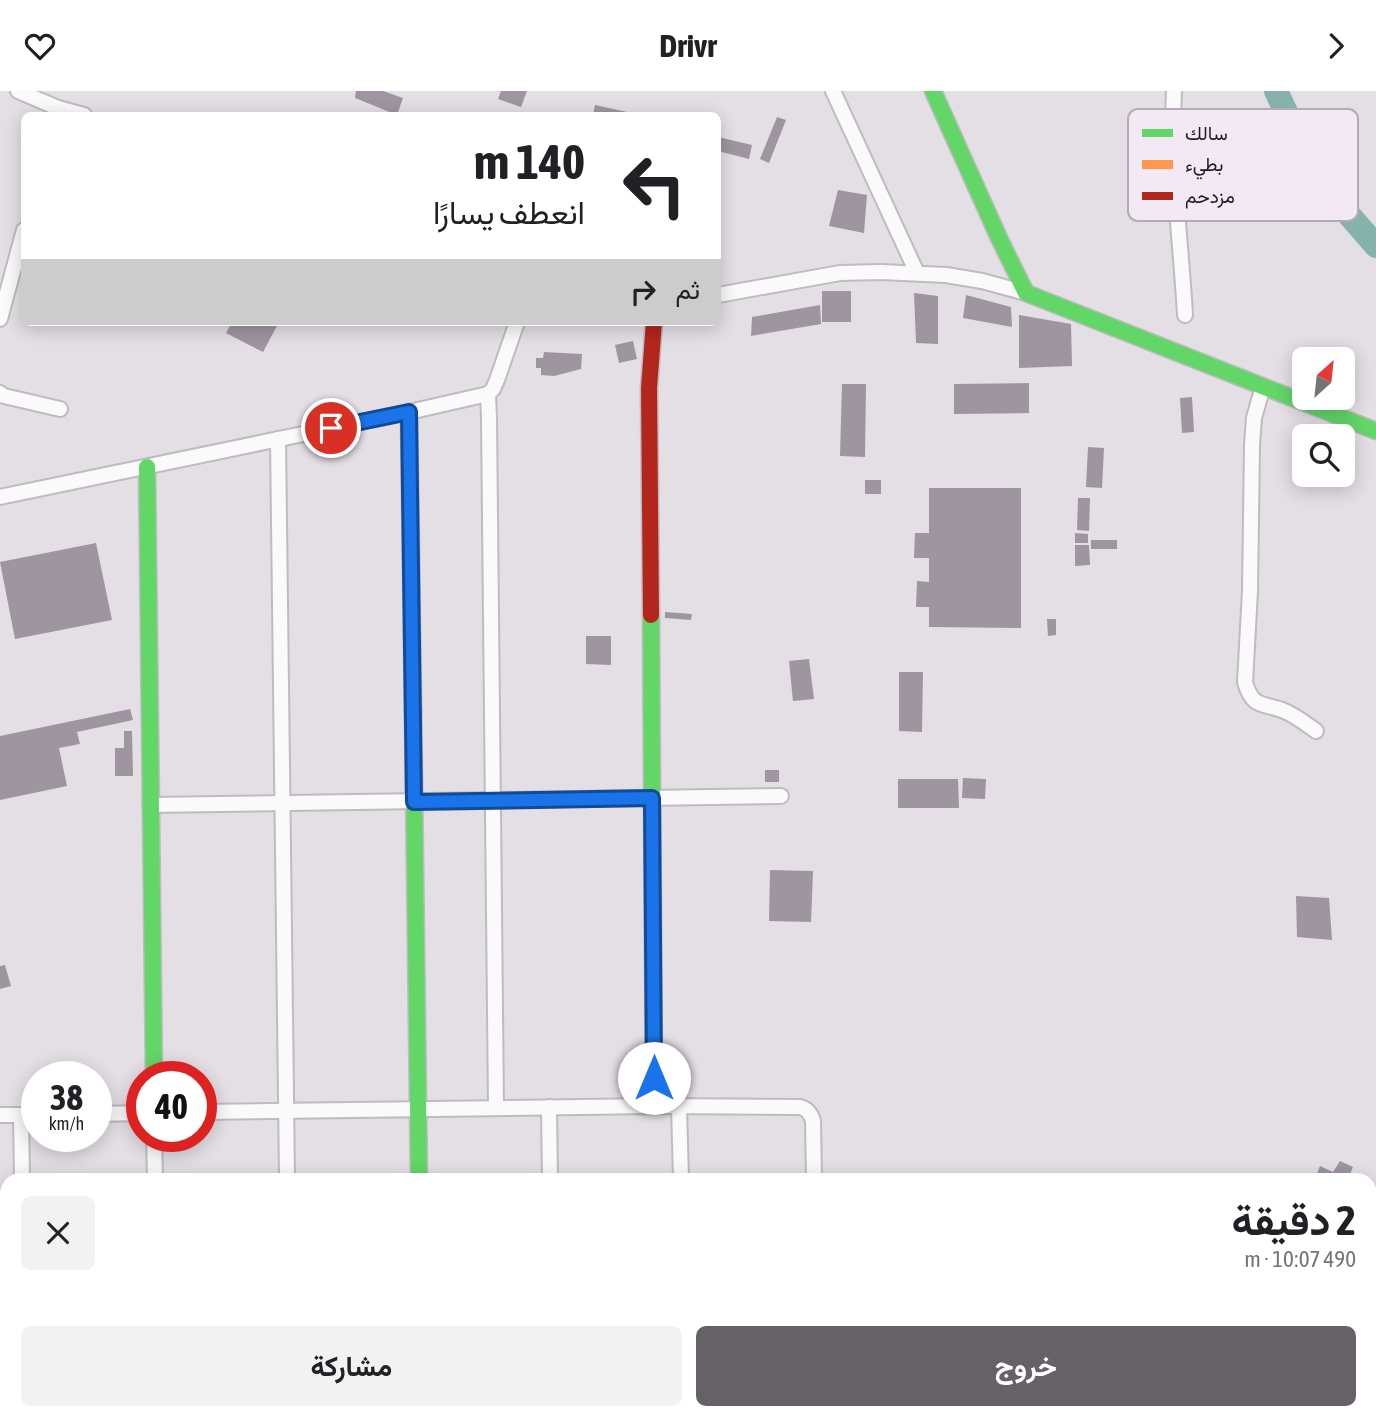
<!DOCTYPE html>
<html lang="ar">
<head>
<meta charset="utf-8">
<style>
	body { margin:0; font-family:"Asap Condensed",Vazirmatn,sans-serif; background:#f2f2f2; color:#202124; direction:rtl; height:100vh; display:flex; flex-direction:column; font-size:26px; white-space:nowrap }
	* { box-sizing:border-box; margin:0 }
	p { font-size:23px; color:#757577 }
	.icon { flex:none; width:38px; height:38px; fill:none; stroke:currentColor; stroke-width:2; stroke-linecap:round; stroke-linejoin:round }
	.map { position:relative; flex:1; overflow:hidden; direction:ltr }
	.panel { position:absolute; left:0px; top:1082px; width:1377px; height:247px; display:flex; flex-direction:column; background:#fff; border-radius:21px 21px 0 0; box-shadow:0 4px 18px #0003; direction:rtl }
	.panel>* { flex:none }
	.guide { position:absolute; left:21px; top:21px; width:700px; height:214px; border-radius:10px; box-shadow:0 4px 18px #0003; direction:rtl; background:#fff; color:#202124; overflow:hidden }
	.needle { width:46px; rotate:27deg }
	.tools { position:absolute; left:1292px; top:256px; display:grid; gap:14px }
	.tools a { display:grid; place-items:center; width:63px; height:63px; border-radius:10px; background:#fff; box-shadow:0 4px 18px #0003; font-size:35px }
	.speed { position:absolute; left:21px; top:970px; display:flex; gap:14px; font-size:35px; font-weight:700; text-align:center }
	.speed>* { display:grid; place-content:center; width:91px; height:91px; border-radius:50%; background:#fff; box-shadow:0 4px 18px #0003; line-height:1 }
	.speed small { font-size:18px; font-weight:400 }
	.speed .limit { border:10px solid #d22; background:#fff; color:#111 }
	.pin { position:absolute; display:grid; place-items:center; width:60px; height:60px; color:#fff; margin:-30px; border:4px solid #fff; border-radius:50%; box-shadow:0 2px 7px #0007 }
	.me { position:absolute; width:77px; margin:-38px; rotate:0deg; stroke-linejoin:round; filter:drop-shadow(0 0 5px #0008) }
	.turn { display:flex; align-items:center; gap:24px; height:147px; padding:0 21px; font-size:32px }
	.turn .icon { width:91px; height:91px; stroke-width:2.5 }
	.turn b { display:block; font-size:49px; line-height:60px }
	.then { display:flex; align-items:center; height:66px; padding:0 21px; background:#0003; gap:14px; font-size:26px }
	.round { display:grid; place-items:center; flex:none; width:74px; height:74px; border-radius:10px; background:#f2f2f2 }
	.head { display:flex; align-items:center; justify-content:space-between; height:119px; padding:0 21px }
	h1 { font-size:42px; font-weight:700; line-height:52px }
	.button { display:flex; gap:14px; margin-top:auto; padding:14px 21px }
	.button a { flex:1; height:80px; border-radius:10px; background:#656166; color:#fff; font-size:28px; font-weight:700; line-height:80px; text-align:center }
	.button a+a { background:#f2f2f2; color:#202124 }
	header { display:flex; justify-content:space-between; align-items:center; height:91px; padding:0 21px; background:#fff; font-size:32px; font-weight:700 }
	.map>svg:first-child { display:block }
</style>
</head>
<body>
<header><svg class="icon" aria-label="forward" viewBox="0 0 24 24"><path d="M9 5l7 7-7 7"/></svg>Drivr<svg class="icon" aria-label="heart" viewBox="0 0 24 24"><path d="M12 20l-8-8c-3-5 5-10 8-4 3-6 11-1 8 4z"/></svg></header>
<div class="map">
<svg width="1376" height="1327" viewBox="0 0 1376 1327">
	<rect width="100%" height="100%" fill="#e4dee5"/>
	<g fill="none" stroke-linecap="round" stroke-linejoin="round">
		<path stroke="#85b3ab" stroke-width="24" d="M1276 0 1317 87 1376 155"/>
	</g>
	<g fill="#9e95a0">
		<path d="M356 0H383L403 7 397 24 355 7Z"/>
		<path d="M501 0H527L521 16 498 8Z"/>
		<path d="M595 14 636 23V24H593Z"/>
		<path d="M777 26 786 29 769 72 760 68Z"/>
		<path d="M718 46 752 54 749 68 718 60Z"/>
		<path d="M838 99 867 104 864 142 829 135Z"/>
		<rect x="822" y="200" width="29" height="31"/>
		<path d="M914 202 938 205V253L916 252Z"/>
		<path d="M966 204 1011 216 1012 236 963 227Z"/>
		<path d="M820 214 821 233 751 245 752 226Z"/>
		<path d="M1019 224 1071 233 1072 275 1019 277Z"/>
		<path d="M232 231H279L263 261 226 242Z"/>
		<path d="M633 250 637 268 619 272 615 254Z"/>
		<path d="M544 261 582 263 581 278 554 285 541 284V277H536V267H543Z"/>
		<path d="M1029 292V322L954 323V293Z"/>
		<path d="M842 293H866L865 366 840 365Z"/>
		<path d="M1192 306 1194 341 1182 342 1180 307Z"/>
		<path d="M1088 356 1104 357 1102 397 1086 396Z"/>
		<rect x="865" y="389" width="16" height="14"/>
		<path d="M929 397H1021V537L929 536V516H916L917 490 929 491V467H914L915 442H929Z"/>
		<path d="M1078 407H1090L1089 440 1077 439Z"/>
		<path d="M1075 442 1088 443V452H1075Z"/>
		<rect x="1091" y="449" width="26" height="9"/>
		<path d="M96 452 112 529 15 548 0 471Z"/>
		<path d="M1075 454H1089L1090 474 1075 475Z"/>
		<path d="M665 521 692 523 691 529 665 527Z"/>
		<path d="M1047 528H1056V544L1048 545Z"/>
		<path d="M586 545H611V574L586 573Z"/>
		<path d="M809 568 814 608 793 610 789 570Z"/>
		<path d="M899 581H923L922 641 899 640Z"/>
		<path d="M130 618 133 629 77 641 80 653 59 657 67 695 0 709V645Z"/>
		<path d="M124 640H132L133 685H115V657H124Z"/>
		<rect x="765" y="679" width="14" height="12"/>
		<path d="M963 687 986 688 985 708 962 707Z"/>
		<path d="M898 688H958L959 717H898Z"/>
		<path d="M770 779 813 780 811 831 769 830Z"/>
		<path d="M1296 805 1329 807 1332 849 1297 846Z"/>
		<path d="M5 874 11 895 0 898V875Z"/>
		<path d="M1340 1070 1353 1076 1348 1088H1315L1320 1075 1333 1081Z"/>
	</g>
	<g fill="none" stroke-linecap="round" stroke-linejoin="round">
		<defs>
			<g id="street">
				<path d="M18 0 58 17 84 24"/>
				<path d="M833 0 917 182"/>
				<path d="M1174 0C1170 73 1181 151 1185 224"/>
				<path d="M718 204 840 182 881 181 946 184 982 190 1026 202"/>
				<path d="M0 228 24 139"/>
				<path d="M1263 295 1254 327 1252 354 1250 500 1245 591C1252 616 1261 612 1282 619 1295 624 1305 632 1316 640"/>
				<path d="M0 302 4 305 60 318"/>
				<path d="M488 303 489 327 496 1017"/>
				<path d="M278 348 287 1088"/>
				<path d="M0 406 409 321 488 303 493 298 497 289 517 231"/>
				<path d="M150 714 781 705"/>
				<path d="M679 1015 681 1088"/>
				<path d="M549 1016 550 1088"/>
				<path d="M201 1021 654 1015 800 1016C808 1018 811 1023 813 1030L814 1088"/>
				<path d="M96 1023 142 1022"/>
				<path d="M0 1024H37"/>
				<path d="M21 1024 22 1088"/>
				<path d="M154 1045 155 1088"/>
				<path d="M1370 1145 1376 1148"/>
				<path d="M1370 1304 1376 1308"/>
				<path d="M24 1321V1327"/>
				<path d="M158 1321V1327"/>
				<path d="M290 1321V1327"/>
				<path d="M421 1321V1327"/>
				<path d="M552 1321V1327"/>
				<path d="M685 1321V1327"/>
				<path d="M817 1321V1327"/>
			</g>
			<g id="fast">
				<path d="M933 0 999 147 1026 202 1376 340"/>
				<path d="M147 376 154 985"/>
				<path d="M651 524 654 1015"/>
				<path d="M413 619 419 1088"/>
			</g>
			<path id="slow" d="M409 321 413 619"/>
			<path id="jam" d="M651 524 649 297 654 231"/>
		</defs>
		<use href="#street" stroke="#bfbbc0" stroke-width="18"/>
		<use href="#fast" stroke="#bfbbc0" stroke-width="19"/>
		<use href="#slow" stroke="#bfbbc0" stroke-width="19"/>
		<use href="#jam" stroke="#bfbbc0" stroke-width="19"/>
		<use href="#street" stroke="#fbfafb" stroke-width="14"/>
		<use href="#fast" stroke="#63d668" stroke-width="16"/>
		<use href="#slow" stroke="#ff974d" stroke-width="16"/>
		<use href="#jam" stroke="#b3261e" stroke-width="16"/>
	</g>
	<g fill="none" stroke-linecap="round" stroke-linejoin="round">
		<defs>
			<path id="route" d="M331 337 409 321 414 711 652 707 654 987"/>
		</defs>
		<use href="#route" stroke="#114b97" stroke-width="18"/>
		<use href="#route" stroke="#1a73e8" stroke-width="12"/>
	</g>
	<rect x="1128" y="18" width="230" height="112" rx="10" fill="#f3e9f5" stroke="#b4acb5" stroke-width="2"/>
	<rect x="1142" y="38" width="31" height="8" fill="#63d668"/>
	<rect x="1142" y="69" width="31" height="9" fill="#ff974d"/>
	<rect x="1142" y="101" width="31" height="8" fill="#b3261e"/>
	<g font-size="19" fill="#201d21">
		<text x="1185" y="49">سالك</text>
		<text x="1185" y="80">بطيء</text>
		<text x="1185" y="112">مزدحم</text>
	</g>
</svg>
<div class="tools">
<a><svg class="needle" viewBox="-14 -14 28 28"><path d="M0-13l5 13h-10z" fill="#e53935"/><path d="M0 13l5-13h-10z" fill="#757577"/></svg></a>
<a><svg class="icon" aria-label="search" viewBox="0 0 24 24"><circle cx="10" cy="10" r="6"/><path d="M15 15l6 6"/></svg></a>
</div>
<div class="speed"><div>38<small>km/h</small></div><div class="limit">40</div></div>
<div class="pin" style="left:331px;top:337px;background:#d93025"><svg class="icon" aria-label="arrive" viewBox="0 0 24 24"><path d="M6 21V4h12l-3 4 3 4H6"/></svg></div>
<svg class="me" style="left:654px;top:987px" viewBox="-20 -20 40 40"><circle r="19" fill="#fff"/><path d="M0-13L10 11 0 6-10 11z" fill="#1a73e8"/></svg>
<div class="guide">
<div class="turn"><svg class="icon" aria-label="left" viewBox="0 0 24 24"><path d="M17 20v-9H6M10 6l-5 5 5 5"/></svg><div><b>140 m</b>انعطف يسارًا</div></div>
<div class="then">ثم<svg class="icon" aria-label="right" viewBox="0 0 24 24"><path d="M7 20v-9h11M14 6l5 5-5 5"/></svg></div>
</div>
<section class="panel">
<div class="head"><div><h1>2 دقيقة</h1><p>490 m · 10:07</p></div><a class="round"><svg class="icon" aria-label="close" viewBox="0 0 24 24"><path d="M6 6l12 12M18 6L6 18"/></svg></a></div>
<div class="button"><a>خروج</a><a>مشاركة</a></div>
</section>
</div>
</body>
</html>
